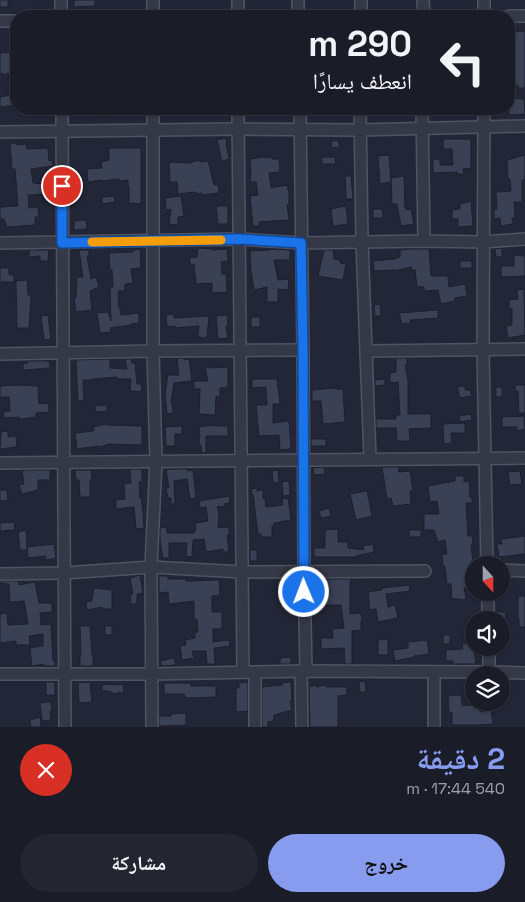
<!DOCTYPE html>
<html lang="ar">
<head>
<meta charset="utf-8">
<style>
	body { margin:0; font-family:"Space Grotesk","Noto Naskh Arabic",sans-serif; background:#232530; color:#f1f3f6; direction:rtl; height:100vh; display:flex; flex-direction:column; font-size:19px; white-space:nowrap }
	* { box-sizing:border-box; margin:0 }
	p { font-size:16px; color:#9fa1a8 }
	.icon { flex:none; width:28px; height:28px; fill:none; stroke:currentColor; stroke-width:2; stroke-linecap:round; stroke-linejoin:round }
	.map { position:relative; height:727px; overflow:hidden; direction:ltr }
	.details { display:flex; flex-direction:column; background:#1a1c28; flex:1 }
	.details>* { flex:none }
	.top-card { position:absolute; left:10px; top:10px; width:505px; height:105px; border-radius:20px; box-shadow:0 1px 4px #0004,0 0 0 1px #383a45; direction:rtl; background:#1a1c28; color:#f1f3f6; overflow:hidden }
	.needle { width:32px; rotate:159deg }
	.fabs { position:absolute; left:465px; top:556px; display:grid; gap:10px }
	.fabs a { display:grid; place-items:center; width:45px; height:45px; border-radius:50%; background:#1a1c28; box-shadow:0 1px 4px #0004,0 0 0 1px #383a45; font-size:25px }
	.pin { position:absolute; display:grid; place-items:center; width:42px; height:42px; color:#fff; margin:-21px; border:2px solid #fff; border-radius:50%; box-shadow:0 1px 5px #0007 }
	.me { position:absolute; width:55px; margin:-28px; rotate:359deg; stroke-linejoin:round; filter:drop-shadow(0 0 4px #0008) }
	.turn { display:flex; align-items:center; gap:18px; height:105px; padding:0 20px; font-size:22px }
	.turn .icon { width:65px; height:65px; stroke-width:2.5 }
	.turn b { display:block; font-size:35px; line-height:42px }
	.round { display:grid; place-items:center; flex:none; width:52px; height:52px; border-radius:26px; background:#232530 }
	.overview { display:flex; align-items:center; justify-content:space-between; height:85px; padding:0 20px }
	h1 { font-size:30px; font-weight:700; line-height:38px; color:#889cef }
	.primary-button { display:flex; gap:10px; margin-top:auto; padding:10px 20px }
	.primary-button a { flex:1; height:58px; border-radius:30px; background:#889cef; color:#111; font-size:20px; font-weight:700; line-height:58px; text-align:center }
	.primary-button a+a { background:#232530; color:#f1f3f6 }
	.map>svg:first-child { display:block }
</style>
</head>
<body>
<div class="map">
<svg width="525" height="727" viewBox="0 0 525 727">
	<rect width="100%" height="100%" fill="#222636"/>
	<g fill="#3b4154" stroke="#1d202d">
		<rect x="0" y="0" width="8" height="7"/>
		<path d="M74 0H95V6L74 7Z"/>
		<path d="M525 31V88H518V85H514V80H509V63L515 61 513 32Z"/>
		<path d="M16 52V105L0 107V97L12 95 8 73 4 75 3 73 0 74V53Z"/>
		<path d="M509 98 524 99 525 114 509 115Z"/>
		<path d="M35 109H47L48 115 36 117Z"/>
		<path d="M75 109H83L84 114 76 116Z"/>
		<rect x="99" y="109" width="10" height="7"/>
		<path d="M275 109H286L287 115 275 116Z"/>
		<path d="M462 109H477L476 114 463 115Z"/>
		<path d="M226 138 227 144H226L229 159 222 161 217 140Z"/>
		<path d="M443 139H471V168L463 169 464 174H458L457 172 433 173V159H440V165H453L452 149H443Z"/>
		<path d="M338 140 340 147 332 148 331 142Z"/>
		<path d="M10 143H16L17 145 26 144 27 149 48 148 49 161 52 160 53 166 31 169 33 183 48 184V194L28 195 29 208 38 207 39 217H35V225L7 227 4 219H0V207L18 206 15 169H12Z"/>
		<path d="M109 148H141V204L129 203V186H128V180L119 181V179L102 181V180L88 182 87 169 102 168 101 162 109 160Z"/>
		<path d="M389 155 391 182 380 184 378 156Z"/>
		<path d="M525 155V180H522V202H514L515 218H512L513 224 501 226 500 218 494 219V209H497L496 192 511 191 510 179H508L507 160Z"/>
		<path d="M264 157V158L272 157V159H279L280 172 269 173 271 188 287 185 289 193V205H287L289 220 259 222 260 226H253L250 196 258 195 256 182H251L250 176H251L250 159Z"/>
		<path d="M322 157H335L336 164H322Z"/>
		<path d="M199 160 200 162 208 161 214 185 218 184 219 193 202 195V193L197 194 196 192 178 194 177 182H170L169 162 189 163Z"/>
		<path d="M345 176H351L353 199H346Z"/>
		<path d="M404 176 405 208H406V210L411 209 414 224 401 226 397 204H392L391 178Z"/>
		<path d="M114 196 115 202 102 204V197Z"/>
		<path d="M181 196 184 216 178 217V225L169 224 171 209 166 210 165 198Z"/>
		<path d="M471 201 473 226 458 227V219H452V210L460 209V204Z"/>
		<path d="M216 206H228V224H218Z"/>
		<path d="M346 206 348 224 333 226 331 209Z"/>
		<path d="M373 209H382L383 218H373Z"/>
		<path d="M86 220 87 229 74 230V221Z"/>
		<path d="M198 248 212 249V250L227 249 228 261 221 262 222 274H226L227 292 212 293V283L196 284 194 264 191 265 189 258 197 257Z"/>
		<path d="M502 248V257H496L495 249Z"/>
		<path d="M140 249 141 268 131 269 133 283 125 284V291H118L119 308H120L121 315 139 313V323L131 324V325L110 328 111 332 100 333 97 313 108 312 111 321 110 287H113L112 270H110L109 253 133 252V250Z"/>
		<path d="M270 249 290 250V260H274L278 280 289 279 288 290 278 289V302H267V287L254 290 251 271 250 251 270 250Z"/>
		<path d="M410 249H429L431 276H448L449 287 465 284 467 296 455 298V301L441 304 438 290 424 291V287H417L415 270H412L411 267 394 271V270L374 271 373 261 395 259 400 257V250Z"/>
		<path d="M29 250H49L48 261H40V256L29 257Z"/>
		<path d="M79 250H89V256H87L91 279 96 277 99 287 90 291 92 310 76 312 74 298H76L77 277H83Z"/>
		<path d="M324 250H333L334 259 340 260V263L346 264 343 280 318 276Z"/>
		<path d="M514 255 525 256V276L501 277V266H514Z"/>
		<rect x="460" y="261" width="12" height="7"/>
		<path d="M0 268H9V275H14V282H0Z"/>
		<path d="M27 280 28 295 31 296 29 328H17L16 281Z"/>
		<path d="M524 289 525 335 508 338 506 326 512 325V308L509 309V300L518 299 517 290Z"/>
		<path d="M380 304 381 316H375L374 305Z"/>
		<path d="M438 310V318L410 320 411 323 402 324 399 313Z"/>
		<path d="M173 314 174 318 209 316 207 338 198 337 199 326 175 328V326L167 327 166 315Z"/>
		<path d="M48 315 51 339 44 340 41 316Z"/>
		<path d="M227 315 228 326H226L228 338 218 339 216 316Z"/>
		<rect x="251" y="317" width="9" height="10"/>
		<path d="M177 358H184V360L189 359 192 381 174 383 171 403H172L173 413 167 414 165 395 168 375H179Z"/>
		<path d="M396 358H407V365H405L408 381V414H431V428L409 429 410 441H397L396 428H376V419H396V415H400L398 382 390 383V373L396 372Z"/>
		<path d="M110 359V368L127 369 125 359H131L132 363H135L137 384H142L141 392 130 391 131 379H117V377L92 379V380H83L84 400 78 401 76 360Z"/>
		<path d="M28 361H49L50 368 23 370V364L28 363Z"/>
		<path d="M228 367V387L220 388V397L216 396 215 415 199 414 200 389H194V381H208L205 368Z"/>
		<path d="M252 379H277L280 404H273V423L289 421 291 449 280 450 279 435 259 436 256 405H267L266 387 252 388Z"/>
		<path d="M385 379V385L375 386V380Z"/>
		<path d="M18 385 38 386 39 404 48 403 49 412 36 413V417L20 419 19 417 4 418 3 412 10 411 9 397H0V386Z"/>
		<path d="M515 385H525V413H519L518 391H515Z"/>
		<path d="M465 386V390H470L472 396 460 398 457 387Z"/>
		<rect x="496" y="387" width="6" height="10"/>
		<path d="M335 388V389H343L345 422 323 424 321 401H312V390Z"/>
		<path d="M107 405V411L96 412 95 406Z"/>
		<path d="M471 414 472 420 460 422 459 416Z"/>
		<path d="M524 416 525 429 517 431V427H502V417Z"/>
		<path d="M465 423V433H451L452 443 444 444 443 424Z"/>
		<path d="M106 424 107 425 142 426V445L109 444 99 447 98 446 77 449 75 433 94 431 93 427Z"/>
		<path d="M215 425V426H228V436H206V453H202L201 445H199V438H200L199 427Z"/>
		<path d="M182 426V434H175V446H166L165 427Z"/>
		<path d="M8 431V437L16 436 17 447 0 449 1 432Z"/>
		<rect x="311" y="439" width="15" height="7"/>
		<path d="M324 467 325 474 314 475 313 468Z"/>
		<path d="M382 467H398L399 472 410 471 413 491H410L411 504 393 506 391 498 387 499Z"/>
		<path d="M130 469H142V482H139L140 498 141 497 143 511 144 528 136 529 134 507 116 509V500L125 499 124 484 131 483Z"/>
		<path d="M172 469H187L188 471 193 470 196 498 190 499 187 479 174 481 175 504H171V498H168L166 488H169L166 470Z"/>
		<path d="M25 470H50V480H38V490L22 494 19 485 24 484 22 471Z"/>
		<path d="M75 470H91L92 479 90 480V497H80L79 480H76Z"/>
		<path d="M278 470 279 482 273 483 272 471Z"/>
		<path d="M520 471 522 484 510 485 508 472Z"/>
		<path d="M455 476H464V482L469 481 470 497H472V503H466L468 536H472L473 545H471L473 561H471L473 569H472V574H469L470 588H464L466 599 460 600V599H452L451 584H447L445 566H443L442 554H447L445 540 438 542 434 530H424V514H439L437 501 430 502 428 486 455 481Z"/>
		<path d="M289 481 290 495 283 496 282 482Z"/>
		<path d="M257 488V491L263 490V499L265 498 266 507 283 505 282 499 288 498 291 520 274 523V526H272V537H261V534H258L253 494 252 495 251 489Z"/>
		<path d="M0 490H7L8 500 0 501Z"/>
		<path d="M367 491 372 516 356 520 350 494Z"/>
		<path d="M229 496 230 503 224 504 225 506 217 507 219 513 218 528 224 527 229 528V535H227L229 552H223V549L206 552 204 539 193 540 192 557 186 556 187 543H169V558H163L160 541V528L166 527 167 533H194V531L196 530 195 523 208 521 206 507 200 508 199 501Z"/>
		<path d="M329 508 331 516 321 518 319 511Z"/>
		<path d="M14 522 15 530 0 531V523Z"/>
		<path d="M338 529V542H348V548L364 550 363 546 373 544 374 552 356 556 355 557H314V548H325V530Z"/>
		<path d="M26 530 27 547 54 544 56 558 46 560 45 556 28 558 27 547V550H20L18 532Z"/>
		<rect x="409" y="530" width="12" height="7"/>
		<path d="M525 536V554L499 557 497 544H502L501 539Z"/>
		<rect x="250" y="550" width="7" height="11"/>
		<path d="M140 575 143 593 137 594V604H130L131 594H133L130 578Z"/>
		<path d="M159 576H168V579H186V581L219 580 220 595 212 596V612H222V629H213V642L229 640 230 646 214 648 215 664H207L206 651H192L194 658 182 660 180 646 186 645 185 640 195 638V632H198L197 619H194V601L169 604 168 592 159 593Z"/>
		<path d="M313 579H351V582H350V614L361 613 362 621H361V630L352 631V664H345L344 648 321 649V638H333L332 629 344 628 341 605H313Z"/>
		<path d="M0 581H18L19 585 35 582 39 603H52V612L40 613 41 625 51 624 53 661H55V666H44V664L32 666 30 648 43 646V634L29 636 30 645H16V641L0 643V614L7 613 8 625 28 624 24 601 10 602 9 584 0 583Z"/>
		<path d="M409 585 410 591 386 594 388 607 395 605 398 618 378 622 376 609 370 610 368 592 382 590V588Z"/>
		<path d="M94 588 112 590V609H102V607L87 610 86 602 92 601Z"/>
		<path d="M518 596H525V627H519V619H518Z"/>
		<path d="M497 612H505L506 620H498Z"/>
		<path d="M80 626H90L92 655H93V666H80V655H81Z"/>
		<rect x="105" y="626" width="7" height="9"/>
		<rect x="443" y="635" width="7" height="9"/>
		<path d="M388 639V655H378V640Z"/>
		<path d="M427 640 429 654 414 656V657L395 661 393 650 408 648V642Z"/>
		<path d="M473 642 476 664H453V661H446V650L463 649 462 644Z"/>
		<path d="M291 657V664H280V658Z"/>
		<path d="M174 658 176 665 162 666 160 661Z"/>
		<path d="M365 681 366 692H360L359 682Z"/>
		<rect x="46" y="682" width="9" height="13"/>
		<path d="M90 682 92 702 79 703 78 683Z"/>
		<path d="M248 682V711L236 712V688H239V683Z"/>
		<path d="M291 682 292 701H290L292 710 274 715 273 722 268 721V727H262V687L282 685V683Z"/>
		<path d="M164 683H191V686H216V697L185 698 184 694H164Z"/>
		<path d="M103 684 115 685 123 684 124 692 112 694V692L102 690Z"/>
		<path d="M316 685V687L325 685 326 687H347V695L338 696V727H310L309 687Z"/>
		<path d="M461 695 462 706 467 705 481 706 480 712 491 710 493 724 478 725H452V712L449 713 448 696Z"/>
		<path d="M51 702 52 711H50L51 720 42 721 40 703Z"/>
		<path d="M186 713V725L159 726V716H171V714Z"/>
		<path d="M40 717 41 727H31L30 720Z"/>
	</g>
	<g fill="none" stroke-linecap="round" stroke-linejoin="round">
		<defs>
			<g id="minor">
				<path d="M61 0V16"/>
				<path d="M153 0V16"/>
				<path d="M238 0V16"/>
				<path d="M361 0V16"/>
				<path d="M423 0 424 16"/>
				<path d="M484 0V16"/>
				<path d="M298 16V0"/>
				<path d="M509 16H525"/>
				<path d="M0 21H16"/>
				<path d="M62 109 65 727"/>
				<path d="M238 109 243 672"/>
				<path d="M300 109 303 350 304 572 306 671"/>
				<path d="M360 109 362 242 370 459"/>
				<path d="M422 109 424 241"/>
				<path d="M484 109 483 350 487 565"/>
				<path d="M0 132 238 129 359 130 525 126"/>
				<path d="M0 243 239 239 301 243 424 241 484 242 525 239"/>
				<path d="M367 351 525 349"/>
				<path d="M0 354 153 351 303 350"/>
				<path d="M0 463 525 458"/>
				<path d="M501 570 525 571"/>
				<path d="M0 574 64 573 151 567 242 572 425 571"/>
				<path d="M488 592V620"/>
				<path d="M489 648V672"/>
				<path d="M301 671 302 727"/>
				<path d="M255 672V727"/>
				<path d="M434 672V727"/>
				<path d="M0 674H152L306 671 489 672 525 673"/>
				<path d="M152 727 151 567 156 461 153 351V109"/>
			</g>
		</defs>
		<use href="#minor" stroke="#505361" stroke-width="14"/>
		<use href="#minor" stroke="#353947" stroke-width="11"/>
	</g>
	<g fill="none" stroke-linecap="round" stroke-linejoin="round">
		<defs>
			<path id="route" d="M62 186V243L239 239 301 243 303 350 304 592"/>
		</defs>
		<use href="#route" stroke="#114b97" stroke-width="12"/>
		<use href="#route" stroke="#1a73e8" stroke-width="9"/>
		<path stroke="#f59e0b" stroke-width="9" d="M92 242 221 240"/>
	</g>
</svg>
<div class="fabs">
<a><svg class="needle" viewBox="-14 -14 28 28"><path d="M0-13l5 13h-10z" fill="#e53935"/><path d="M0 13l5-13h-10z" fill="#9fa1a8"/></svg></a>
<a><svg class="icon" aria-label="sound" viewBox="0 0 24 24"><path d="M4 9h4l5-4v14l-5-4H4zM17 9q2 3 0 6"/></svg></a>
<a><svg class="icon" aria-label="layers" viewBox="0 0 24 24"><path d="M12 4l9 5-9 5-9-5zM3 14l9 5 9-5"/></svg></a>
</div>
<div class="pin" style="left:62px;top:186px;background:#d93025"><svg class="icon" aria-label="arrive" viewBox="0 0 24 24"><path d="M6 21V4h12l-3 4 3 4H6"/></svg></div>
<svg class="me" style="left:304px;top:592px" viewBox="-20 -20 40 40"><circle r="17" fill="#1a73e8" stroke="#fff" stroke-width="3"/><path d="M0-11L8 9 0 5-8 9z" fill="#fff"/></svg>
<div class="top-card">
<div class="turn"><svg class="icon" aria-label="left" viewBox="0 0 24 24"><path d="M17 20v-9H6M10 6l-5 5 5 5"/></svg><div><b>290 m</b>انعطف يسارًا</div></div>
</div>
</div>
<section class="details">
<div class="overview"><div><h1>2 دقيقة</h1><p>540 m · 17:44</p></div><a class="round" style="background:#d93025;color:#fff"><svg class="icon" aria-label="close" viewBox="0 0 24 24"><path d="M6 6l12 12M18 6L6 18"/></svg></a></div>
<div class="primary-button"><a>خروج</a><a>مشاركة</a></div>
</section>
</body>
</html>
